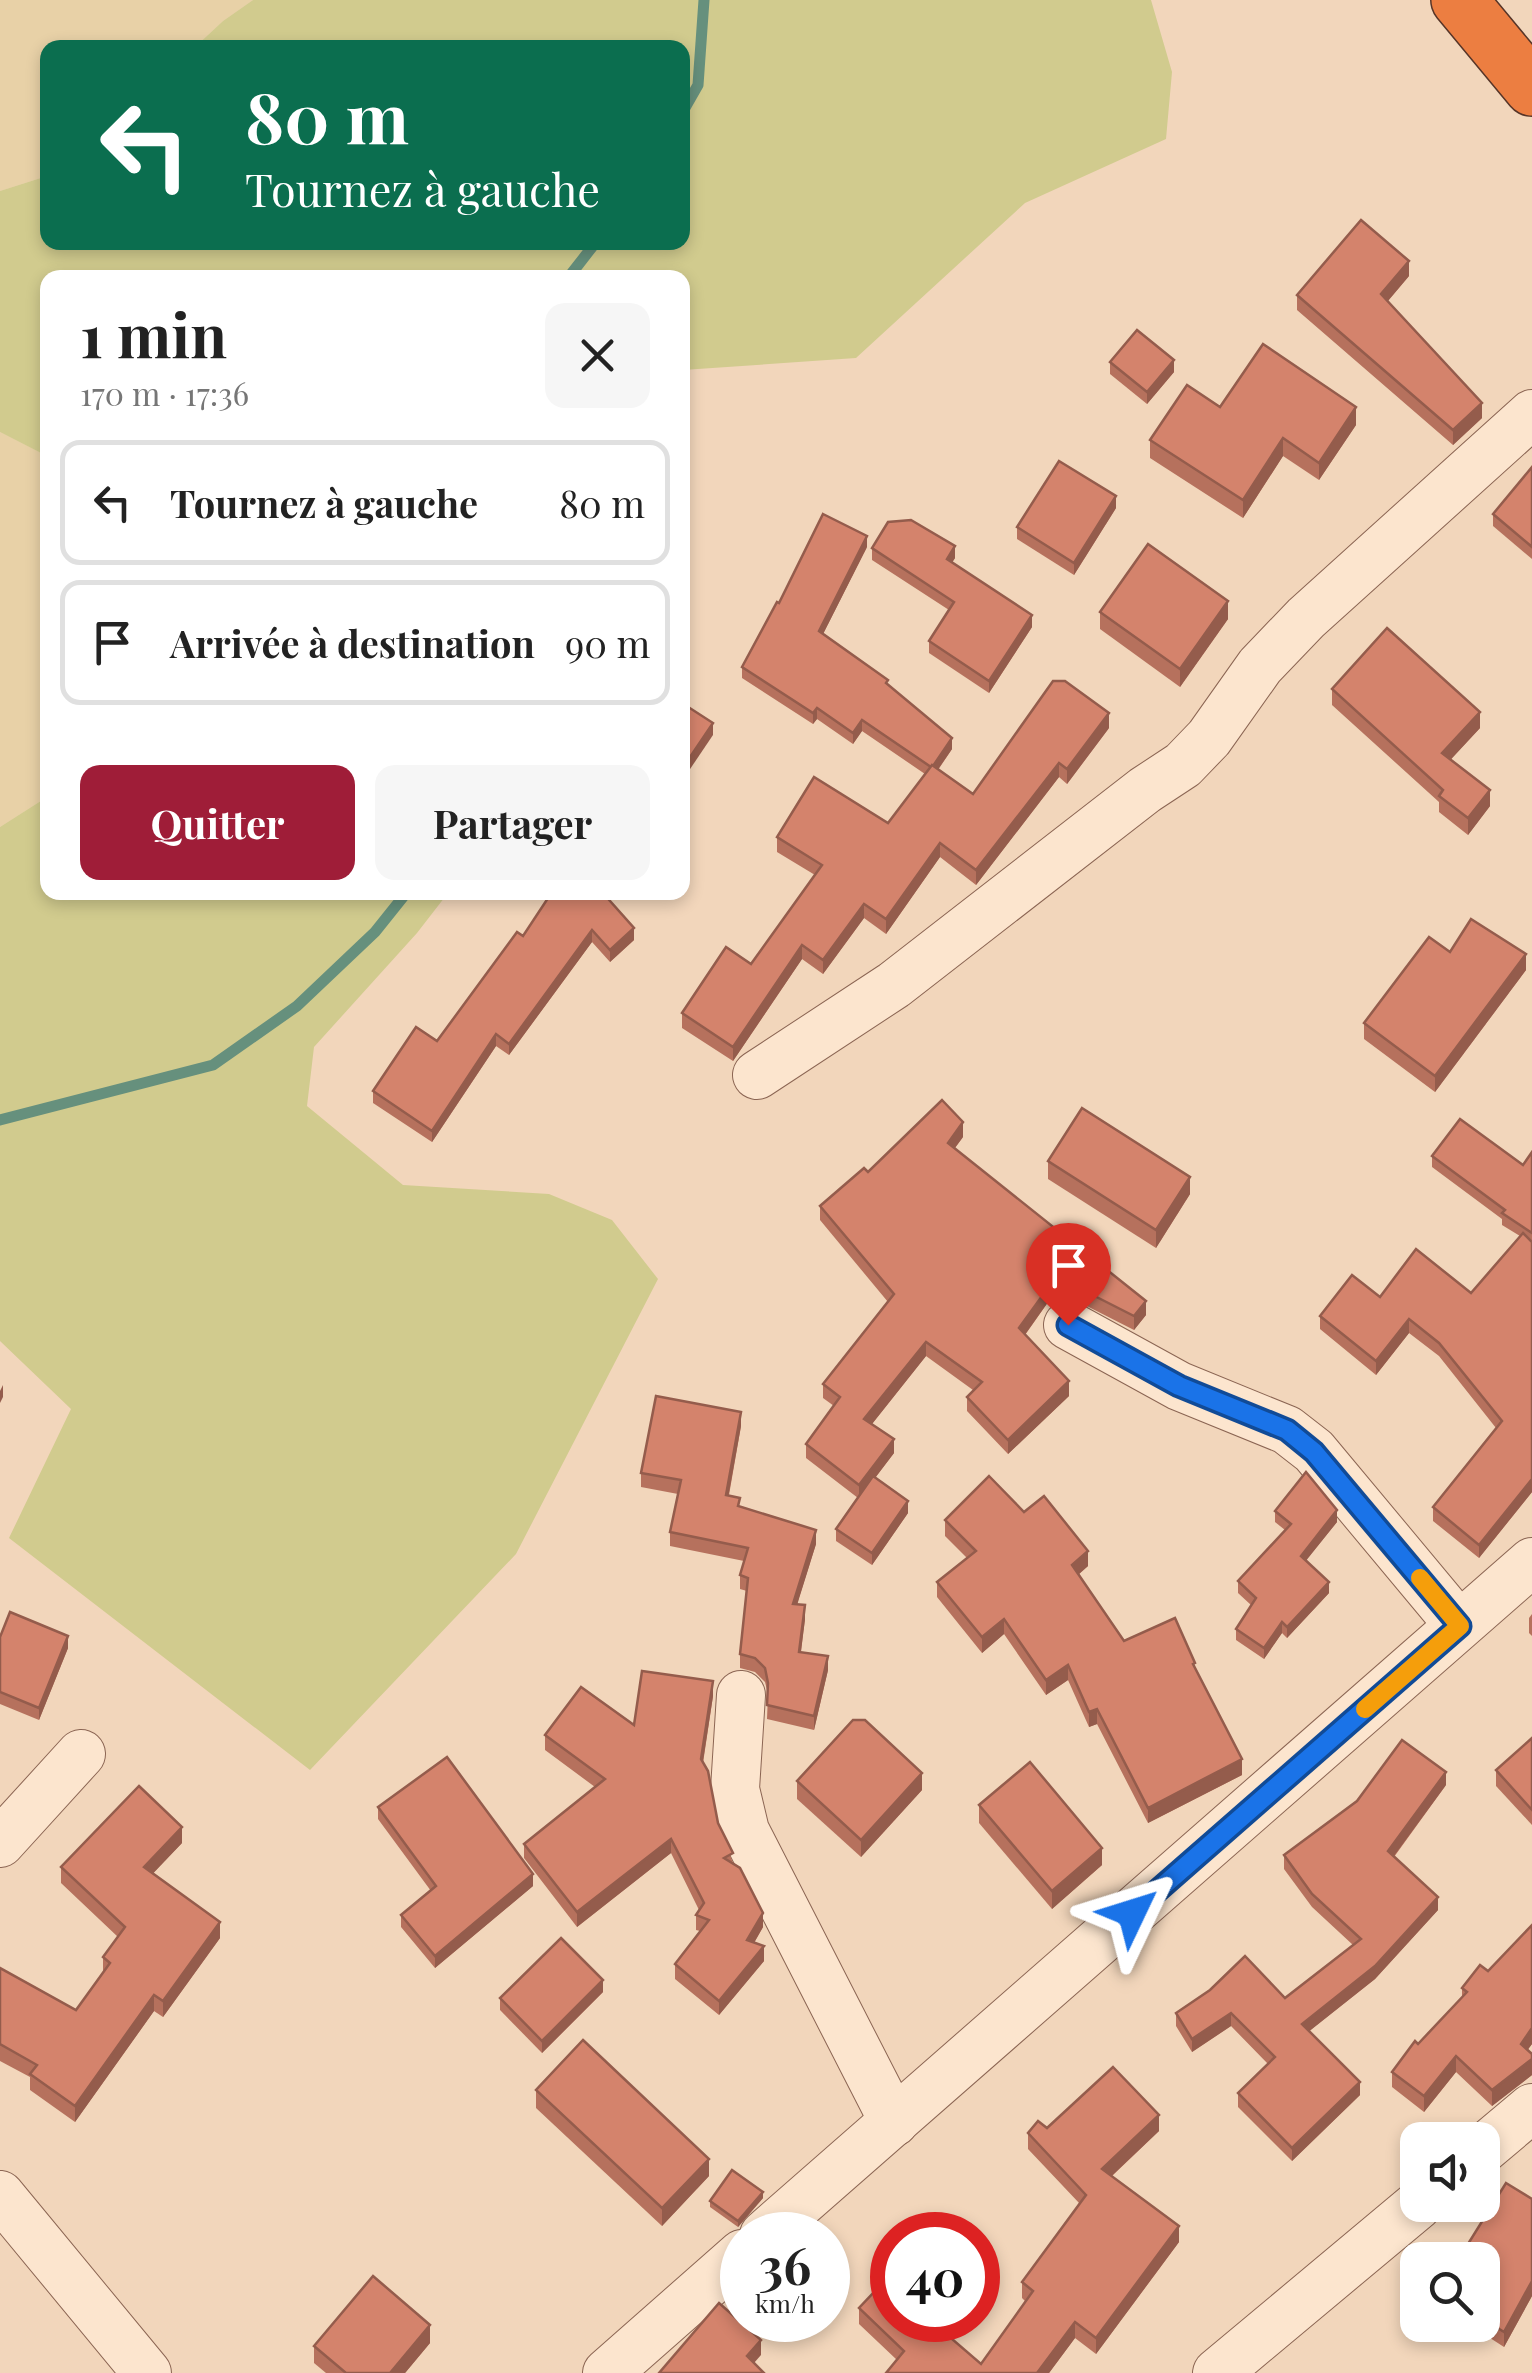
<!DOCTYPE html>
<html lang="fr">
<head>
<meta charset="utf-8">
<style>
	body { margin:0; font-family:"Playfair Display",serif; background:#f6f6f6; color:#222; height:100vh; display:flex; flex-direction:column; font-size:38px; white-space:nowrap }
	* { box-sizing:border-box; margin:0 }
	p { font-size:32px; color:#767676 }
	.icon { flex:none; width:55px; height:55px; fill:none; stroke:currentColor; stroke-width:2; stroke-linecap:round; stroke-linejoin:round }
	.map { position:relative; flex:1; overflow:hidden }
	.panel { position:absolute; left:40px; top:270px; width:650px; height:630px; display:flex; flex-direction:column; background:#fff; border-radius:20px; box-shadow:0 5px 15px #0003 }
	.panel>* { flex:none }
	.banner { position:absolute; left:40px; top:40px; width:650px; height:210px; border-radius:20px; box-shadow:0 5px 15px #0003; background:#0b6e4f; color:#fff; overflow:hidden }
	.buttons { position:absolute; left:1400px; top:2122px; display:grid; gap:20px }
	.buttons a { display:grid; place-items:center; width:100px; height:100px; border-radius:20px; background:#fff; box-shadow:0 5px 15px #0003; font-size:50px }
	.speed { position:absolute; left:720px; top:2212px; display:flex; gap:20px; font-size:50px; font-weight:700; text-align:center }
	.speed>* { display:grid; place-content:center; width:130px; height:130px; border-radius:50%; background:#fff; box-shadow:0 5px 15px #0003; line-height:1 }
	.speed small { font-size:25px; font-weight:400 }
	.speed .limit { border:15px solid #d22; background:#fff; color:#111 }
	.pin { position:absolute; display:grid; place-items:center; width:85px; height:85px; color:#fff; margin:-102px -42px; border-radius:50% 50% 50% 0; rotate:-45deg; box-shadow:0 0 10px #0007 }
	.pin .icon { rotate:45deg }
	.me { position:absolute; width:110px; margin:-55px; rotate:49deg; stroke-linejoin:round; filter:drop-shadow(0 0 8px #0008) }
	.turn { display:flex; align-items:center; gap:35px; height:210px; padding:0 40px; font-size:45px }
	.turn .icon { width:130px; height:130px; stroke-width:2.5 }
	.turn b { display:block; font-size:70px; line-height:85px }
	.round { display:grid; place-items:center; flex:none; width:105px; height:105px; border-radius:20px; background:#f6f6f6 }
	.head { display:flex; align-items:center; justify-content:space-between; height:170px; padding:0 40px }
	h1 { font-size:60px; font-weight:700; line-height:75px }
	.primary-button { display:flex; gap:20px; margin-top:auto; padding:20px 40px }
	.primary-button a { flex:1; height:115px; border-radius:20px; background:#9f1d38; color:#fff; font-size:40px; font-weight:700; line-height:115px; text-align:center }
	.primary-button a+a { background:#f6f6f6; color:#222 }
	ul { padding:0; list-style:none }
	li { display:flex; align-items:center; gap:30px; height:125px; margin:0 20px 15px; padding:0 20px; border:5px solid #e0e0e0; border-radius:20px }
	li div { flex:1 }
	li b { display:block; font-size:38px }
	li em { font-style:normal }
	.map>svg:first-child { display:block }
</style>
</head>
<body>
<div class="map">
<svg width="1532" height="2373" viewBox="0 0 1532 2373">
	<rect width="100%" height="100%" fill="#f2d6bb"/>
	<g fill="#e8d1a7">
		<path d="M0 0H253L223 21 195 47 48 48 47 176 0 191Z"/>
		<path d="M0 432 48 456 47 797 0 827Z"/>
	</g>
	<g fill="#d1cb8e">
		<path d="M253 0H1151L1172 72 1166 139 1025 203 856 358 683 370 682 278H48L47 456 0 432V191L47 176 48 242H682V48L195 47 223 21Z"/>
		<path d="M47 797 48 892 448 893 417 933 314 1047 307 1106 403 1185 549 1194 612 1220 658 1279 516 1554 310 1770 9 1538 71 1409 0 1341V827Z"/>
	</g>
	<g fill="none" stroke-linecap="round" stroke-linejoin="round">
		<g stroke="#66907d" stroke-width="11">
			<path d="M682 113 698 85 704 0"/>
			<path d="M568 278 596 242"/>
			<path d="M0 1120 213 1065 297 1006 375 932 407 892"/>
		</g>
		<defs>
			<g id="minor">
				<path d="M757 1075 894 985 1145 790 1183 765 1209 738 1260 666 1306 618 1532 414"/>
				<path d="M1068 1325 1179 1386 1287 1430 1314 1451 1459 1625"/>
				<path d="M741 1695 735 1789 745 1831 894 2122"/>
				<path d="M0 1843 81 1754"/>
				<path d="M1482 2150 1532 2108"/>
				<path d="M0 2195 147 2373"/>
				<path d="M764 2235 1532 1562"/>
				<path d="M607 2373 742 2254"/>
				<path d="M1217 2373 1418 2205"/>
			</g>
			<path id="highway" d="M1459 0 1532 88"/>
		</defs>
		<use href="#minor" stroke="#8b6553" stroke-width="50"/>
		<use href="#highway" stroke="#573528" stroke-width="58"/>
		<use href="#minor" stroke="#fce5ce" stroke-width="48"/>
		<use href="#highway" stroke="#ec7e41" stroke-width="55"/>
	</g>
	<g fill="#b6715d">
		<path d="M1409 276 1388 301 1482 418 1453 445 1297 310V295Z"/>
		<path d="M1110 362 1174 372 1147 404 1110 374Z"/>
		<path d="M1220 407 1356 425 1319 480 1283 456 1243 518 1150 458V440Z"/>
		<path d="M1532 467V559L1493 526V514Z"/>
		<path d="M1116 508 1074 575 1017 539V527Z"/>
		<path d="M867 547 823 634 888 685 952 749 938 770 973 794 1109 728 1067 784 1059 777 976 885 940 857 886 934 864 918 823 974 802 959 733 1061 682 1028V1013L751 964 815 875 777 852V837L888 823 925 774 862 731 853 744 817 719 813 724 742 678V667L779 603Z"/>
		<path d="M872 548 955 558 952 562 1032 627 989 693 929 653V641L949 610 872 560Z"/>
		<path d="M1100 612 1228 619 1180 687 1100 629Z"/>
		<path d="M1332 689 1480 728 1451 759 1490 806 1468 835 1439 812V802L1332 705Z"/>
		<path d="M552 892 634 940 610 962 592 942 509 1055 496 1046 432 1142 373 1103V1091L437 1041 523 936Z"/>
		<path d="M1450 952 1526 970 1435 1092 1364 1039V1023Z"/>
		<path d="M963 1137 955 1148 1146 1315 1134 1330 1071 1298 1058 1288 1025 1335 1069 1396 1008 1454 967 1411V1397L973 1390 926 1356 872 1424 894 1453 875 1478 908 1513 872 1565 836 1541V1529L858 1498 806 1458V1444L834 1406 823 1398V1384L888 1302 820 1220V1206L868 1172Z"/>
		<path d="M1532 1152V1492L1479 1558 1433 1521V1507L1496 1428 1439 1356 1409 1333 1376 1375 1320 1329V1316L1380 1297 1471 1293 1520 1236 1502 1225V1219L1432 1167V1156L1523 1165Z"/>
		<path d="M1048 1161 1190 1194 1156 1248 1048 1179Z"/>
		<path d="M741 1426 729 1495 740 1506 816 1544 797 1604 805 1619 801 1652 828 1670 814 1730 767 1719 768 1694 765 1682 755 1672 740 1668V1654L747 1591 740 1589V1575L744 1561 670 1546V1532L678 1494 641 1487V1473Z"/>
		<path d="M1275 1511 1337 1522 1306 1560 1329 1593 1287 1638 1282 1633 1264 1659 1236 1640V1629L1251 1605 1238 1593V1581L1285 1530 1275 1522Z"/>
		<path d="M1024 1512 1088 1566 1078 1575 1124 1641 1195 1668 1242 1775 1148 1823 1097 1724 1089 1727 1068 1680 1046 1695 1004 1634 982 1653 937 1597V1582L967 1558 945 1536V1520Z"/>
		<path d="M1532 1614V1636L1529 1633V1618Z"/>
		<path d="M0 1637 68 1648 39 1720 0 1704Z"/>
		<path d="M713 1696 703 1763 718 1823 733 1863 763 1927 754 1943 764 1961 719 2015 675 1979V1964L700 1931 696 1930V1915L699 1910 671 1853 577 1927 524 1858V1844L595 1787 545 1750V1735L634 1725Z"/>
		<path d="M1532 1738V1825L1496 1786V1770Z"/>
		<path d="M797 1781 922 1790 861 1857 797 1799Z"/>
		<path d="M1446 1785 1394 1857 1438 1910 1375 1979 1309 2031 1360 2095 1292 2161 1238 2107V2093L1268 2064 1231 2026 1192 2052 1176 2026V2013L1285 1998 1353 1945 1312 1907 1284 1869V1855Z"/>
		<path d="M979 1805 1102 1865 1052 1909 979 1823Z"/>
		<path d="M378 1807 533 1886 435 1968 401 1927V1915L431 1891 378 1819Z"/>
		<path d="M182 1843 153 1873 220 1938 163 2017 154 2011 75 2122 30 2090V2077L0 2061V1968L76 2010 103 1973V1957L118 1937 61 1883V1867Z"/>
		<path d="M1532 1925V2044L1527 2050 1532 2054V2075L1492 2106 1456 2072 1424 2112 1392 2087V2072L1462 1997V1988L1488 1971Z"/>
		<path d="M603 1992 542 2053 500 2010V1998Z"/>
		<path d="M536 2090 709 2176 662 2226 536 2108Z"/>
		<path d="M1047 2128 1159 2131 1112 2176 1179 2242 1096 2354 1075 2338 1049 2373H886L897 2360 859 2324V2308L892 2320H939L935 2324 981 2364 1026 2302 1022 2298V2282L1080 2204 1028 2149V2133Z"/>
		<path d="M763 2198 738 2227 710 2207V2201Z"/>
		<path d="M1532 2199V2296L1504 2347 1470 2325H1482V2260Z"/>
		<path d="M430 2343 405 2373H326L314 2363V2346Z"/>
	</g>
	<g fill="#945c4c">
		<path d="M1409 261V276L1381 309V294Z"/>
		<path d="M1174 360V372L1147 404V392Z"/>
		<path d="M1482 403V418L1453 445V430Z"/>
		<path d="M1356 407V425L1319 480V463Z"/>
		<path d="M1283 438V456L1243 518V500Z"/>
		<path d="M1116 496V508L1074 575V563Z"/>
		<path d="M867 536V547L819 642V631Z"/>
		<path d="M955 546V558L947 571V559Z"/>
		<path d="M1228 601V619L1180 687V669Z"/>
		<path d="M1032 615V627L989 693V681Z"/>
		<path d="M817 708V719L813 724V713Z"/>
		<path d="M1480 712V728L1442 769V753Z"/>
		<path d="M1109 713V728L1067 784V769Z"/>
		<path d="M862 720V731L853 744V733Z"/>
		<path d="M713 723V735L682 781V769Z"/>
		<path d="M952 738V749L932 778V768Z"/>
		<path d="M1059 763V777L976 885V870Z"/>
		<path d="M1490 790V806L1468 835V818Z"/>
		<path d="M940 843V857L886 934V919Z"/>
		<path d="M864 904V918L823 974V960Z"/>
		<path d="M634 928V940L610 962V950Z"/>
		<path d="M592 930V942L509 1055V1044Z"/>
		<path d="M802 945V959L733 1061V1047Z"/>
		<path d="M1526 954V970L1435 1092V1076Z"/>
		<path d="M496 1034V1046L432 1142V1131Z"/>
		<path d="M963 1122V1137L948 1157V1143Z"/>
		<path d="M1190 1177V1194L1156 1248V1230Z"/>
		<path d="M1058 1274V1288L1019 1343V1328Z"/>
		<path d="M1146 1301V1315L1134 1330V1316Z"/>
		<path d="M1409 1319V1333L1376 1375V1361Z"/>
		<path d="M926 1342V1356L864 1434V1419Z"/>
		<path d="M1069 1381V1396L1008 1454V1440Z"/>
		<path d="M3 1385V1397L0 1403V1391Z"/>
		<path d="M741 1412V1426L726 1509V1495Z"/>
		<path d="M894 1439V1453L859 1499V1485Z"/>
		<path d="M1532 1479V1492L1479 1558V1545Z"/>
		<path d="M908 1501V1513L872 1565V1553Z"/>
		<path d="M1337 1510V1522L1301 1567V1556Z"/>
		<path d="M816 1530V1544L793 1618V1604Z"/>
		<path d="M1088 1551V1566L1072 1580V1565Z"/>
		<path d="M1329 1582V1593L1287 1638V1627Z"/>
		<path d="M805 1605V1619L799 1666V1652Z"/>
		<path d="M1004 1619V1634L982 1653V1637Z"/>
		<path d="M1282 1622V1633L1264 1659V1648Z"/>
		<path d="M68 1636V1648L39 1720V1708Z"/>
		<path d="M828 1656V1670L814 1730V1716Z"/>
		<path d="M1068 1665V1680L1046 1695V1680Z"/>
		<path d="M713 1681V1696L701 1774V1759Z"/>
		<path d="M1097 1709V1724L1089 1727V1712Z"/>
		<path d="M1242 1759V1775L1148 1823V1808Z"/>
		<path d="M1446 1772V1785L1388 1864V1851Z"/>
		<path d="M922 1773V1790L861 1857V1840Z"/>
		<path d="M182 1827V1843L144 1883V1867Z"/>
		<path d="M671 1839V1853L577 1927V1912Z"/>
		<path d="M1102 1848V1865L1052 1909V1891Z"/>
		<path d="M533 1874V1886L435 1968V1956Z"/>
		<path d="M1438 1897V1910L1375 1979 1302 2037V2024Z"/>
		<path d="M763 1913V1927L747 1955V1940Z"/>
		<path d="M220 1922V1938L163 2017V2001Z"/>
		<path d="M764 1946V1961L719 2015V2001Z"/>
		<path d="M603 1980V1992L542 2053V2041Z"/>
		<path d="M154 1995V2011L75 2122V2106Z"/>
		<path d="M1231 2013V2026L1192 2052V2039Z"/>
		<path d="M1532 2028V2044L1521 2059V2044Z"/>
		<path d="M1456 2056V2072L1424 2112V2096Z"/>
		<path d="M1532 2059V2075L1492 2106V2090Z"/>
		<path d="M1360 2082V2095L1292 2161V2148Z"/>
		<path d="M1159 2115V2131L1102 2185V2169Z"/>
		<path d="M709 2159V2176L662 2226V2208Z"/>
		<path d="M763 2192V2198L738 2227V2221Z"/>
		<path d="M1179 2226V2242L1096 2354V2338Z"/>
		<path d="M1532 2281V2296L1504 2347V2332Z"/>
		<path d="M1075 2322V2338L1049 2373H1037Z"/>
		<path d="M430 2325V2343L405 2373H390Z"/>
		<path d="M761 2340V2355L747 2371V2356Z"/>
	</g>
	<g fill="#d4836c" stroke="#945c4c" stroke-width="2.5">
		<path d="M1361 220 1409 261 1381 294 1482 403 1453 430 1297 295Z"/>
		<path d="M1137 330 1174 360 1147 392 1110 362Z"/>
		<path d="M1263 344 1356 407 1319 463 1283 438 1243 500 1150 440 1187 385 1220 407Z"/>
		<path d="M1059 461 1116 496 1074 563 1017 527Z"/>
		<path d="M1532 467V547L1493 514Z"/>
		<path d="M823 514 867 536 819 631 888 680 886 683 952 738 933 766 931 767 862 720 853 733 817 708 813 713 742 667 777 602 779 603Z"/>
		<path d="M911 520 955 546 947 559 1032 615 989 681 929 641 954 602 872 548 888 522Z"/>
		<path d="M1148 544 1228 601 1180 669 1100 612Z"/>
		<path d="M1387 628 1480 712 1442 753 1490 790 1468 818 1439 796 1443 790 1332 689Z"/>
		<path d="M1053 681H1065L1109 713 1067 769 1059 763 976 870 940 843 886 919 864 904 823 960 802 945 733 1047 682 1013 726 947 751 964 822 865 777 837 814 777 888 823 932 765 973 794Z"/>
		<path d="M682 703 713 723 682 769Z"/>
		<path d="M552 892H602L634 928 610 950 592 930 509 1044 496 1034 432 1131 373 1091 416 1027 437 1041 517 932 523 936Z"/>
		<path d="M1471 919 1526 954 1435 1076 1364 1023 1429 937 1450 952Z"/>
		<path d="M942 1100 963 1122 948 1143 1146 1301 1134 1316 1071 1284 1058 1274 1019 1328 1069 1381 1008 1440 967 1397 982 1382 926 1342 864 1419 894 1439 859 1485 806 1444 840 1397 823 1384 894 1294 820 1206 864 1168 868 1172Z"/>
		<path d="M1082 1108 1190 1177 1156 1230 1048 1161Z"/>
		<path d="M1460 1119 1523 1165 1532 1152V1233L1502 1213 1505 1210 1432 1156Z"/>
		<path d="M1523 1233 1532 1242V1479L1479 1545 1433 1507 1502 1421 1439 1343 1409 1319 1376 1361 1320 1316 1352 1275 1380 1297 1416 1249 1471 1293Z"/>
		<path d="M656 1396 741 1412 726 1495 740 1498 738 1506 816 1530 793 1604 805 1605 799 1652 828 1656 814 1716 767 1705 768 1683 765 1668 755 1658 740 1654 748 1578 740 1575 748 1548 670 1532 681 1480 641 1473Z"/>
		<path d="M1306 1472 1337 1510 1301 1556 1329 1582 1287 1627 1282 1622 1264 1648 1236 1629 1256 1598 1238 1581 1291 1524 1275 1511Z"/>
		<path d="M873 1476 908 1501 872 1553 836 1529Z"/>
		<path d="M989 1476 1024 1512 1044 1496 1088 1551 1072 1565 1124 1641 1175 1618 1195 1663 1193 1664 1242 1759 1148 1808 1097 1709 1089 1712 1068 1665 1046 1680 1004 1619 982 1637 937 1582 976 1551 945 1520Z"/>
		<path d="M10 1612 68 1636 39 1708 0 1692V1637Z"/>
		<path d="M642 1671 713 1681 701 1759 708 1771 718 1823 733 1853 724 1858 740 1868 763 1913 747 1940 764 1946 719 2001 675 1964 709 1920 696 1915 704 1903 671 1839 577 1912 524 1844 605 1779 545 1735 581 1687 634 1725Z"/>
		<path d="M853 1720H865L922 1773 861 1840 797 1781Z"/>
		<path d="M1532 1738V1810L1496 1770Z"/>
		<path d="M1402 1740 1446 1772 1388 1851 1438 1897 1375 1966 1302 2024 1360 2082 1292 2148 1238 2093 1275 2057 1231 2013 1192 2039 1176 2013 1210 1990 1245 1956 1285 1998 1361 1939 1312 1894 1284 1855 1357 1801Z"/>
		<path d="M447 1757 533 1874 435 1956 401 1915 436 1886 378 1807Z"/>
		<path d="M1030 1762 1102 1848 1052 1891 979 1805Z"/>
		<path d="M139 1786 182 1827 144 1867 220 1922 163 2001 154 1995 75 2106 30 2074 37 2065 0 2044V1968L76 2010 110 1963 103 1957 125 1927 61 1867Z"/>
		<path d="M1532 1925V2028L1521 2044 1532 2054V2059L1492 2090 1456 2056 1424 2096 1392 2072 1415 2041 1418 2044 1467 1992 1462 1988 1480 1965 1488 1971Z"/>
		<path d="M561 1938 603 1980 542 2041 500 1998Z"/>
		<path d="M583 2040 709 2159 662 2208 536 2090Z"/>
		<path d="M1113 2067 1159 2115 1102 2169 1179 2226 1096 2338 1075 2322 1037 2373H886L904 2351 859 2308 892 2273V2320H930L981 2364 1033 2291 1022 2282 1086 2195 1028 2133 1038 2121 1047 2128Z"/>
		<path d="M732 2170 763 2192 738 2221 710 2201Z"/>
		<path d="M1506 2183 1532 2199V2281L1504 2332 1482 2318V2260H1458Z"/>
		<path d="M373 2276 430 2325 390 2373H346L314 2346Z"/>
		<path d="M719 2303 761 2340 747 2356 764 2373H659Z"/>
	</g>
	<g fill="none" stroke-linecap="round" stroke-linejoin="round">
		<defs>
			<path id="route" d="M1068 1325 1179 1386 1287 1430 1314 1452 1460 1626 1132 1913"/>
		</defs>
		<use href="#route" stroke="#114b97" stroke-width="25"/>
		<use href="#route" stroke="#1a73e8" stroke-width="18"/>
		<path stroke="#f59e0b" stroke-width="18" d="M1365 1709 1460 1626 1420 1578"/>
	</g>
</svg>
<div class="buttons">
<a><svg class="icon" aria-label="sound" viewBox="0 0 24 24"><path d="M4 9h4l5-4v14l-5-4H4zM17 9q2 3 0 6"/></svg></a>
<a><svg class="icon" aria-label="search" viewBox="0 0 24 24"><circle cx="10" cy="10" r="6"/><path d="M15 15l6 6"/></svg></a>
</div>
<div class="speed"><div>36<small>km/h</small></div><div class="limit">40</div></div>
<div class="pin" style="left:1068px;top:1325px;background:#d93025"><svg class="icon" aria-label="arrive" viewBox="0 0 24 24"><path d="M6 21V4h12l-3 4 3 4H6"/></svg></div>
<svg class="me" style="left:1132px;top:1913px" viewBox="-20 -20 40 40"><path d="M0-17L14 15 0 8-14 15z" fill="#1a73e8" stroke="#fff" stroke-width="4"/></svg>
<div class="banner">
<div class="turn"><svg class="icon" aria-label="left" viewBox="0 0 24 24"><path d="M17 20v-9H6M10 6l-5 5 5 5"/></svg><div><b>80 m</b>Tournez à gauche</div></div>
</div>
<section class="panel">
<div class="head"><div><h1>1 min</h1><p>170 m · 17:36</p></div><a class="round"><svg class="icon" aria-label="close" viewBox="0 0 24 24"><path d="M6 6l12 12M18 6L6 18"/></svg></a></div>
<ul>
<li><svg class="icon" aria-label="left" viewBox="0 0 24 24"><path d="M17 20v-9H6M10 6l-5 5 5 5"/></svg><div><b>Tournez à gauche</b></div><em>80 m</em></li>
<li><svg class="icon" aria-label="arrive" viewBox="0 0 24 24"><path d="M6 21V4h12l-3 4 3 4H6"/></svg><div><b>Arrivée à destination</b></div><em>90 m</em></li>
</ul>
<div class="primary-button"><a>Quitter</a><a>Partager</a></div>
</section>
</div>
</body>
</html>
